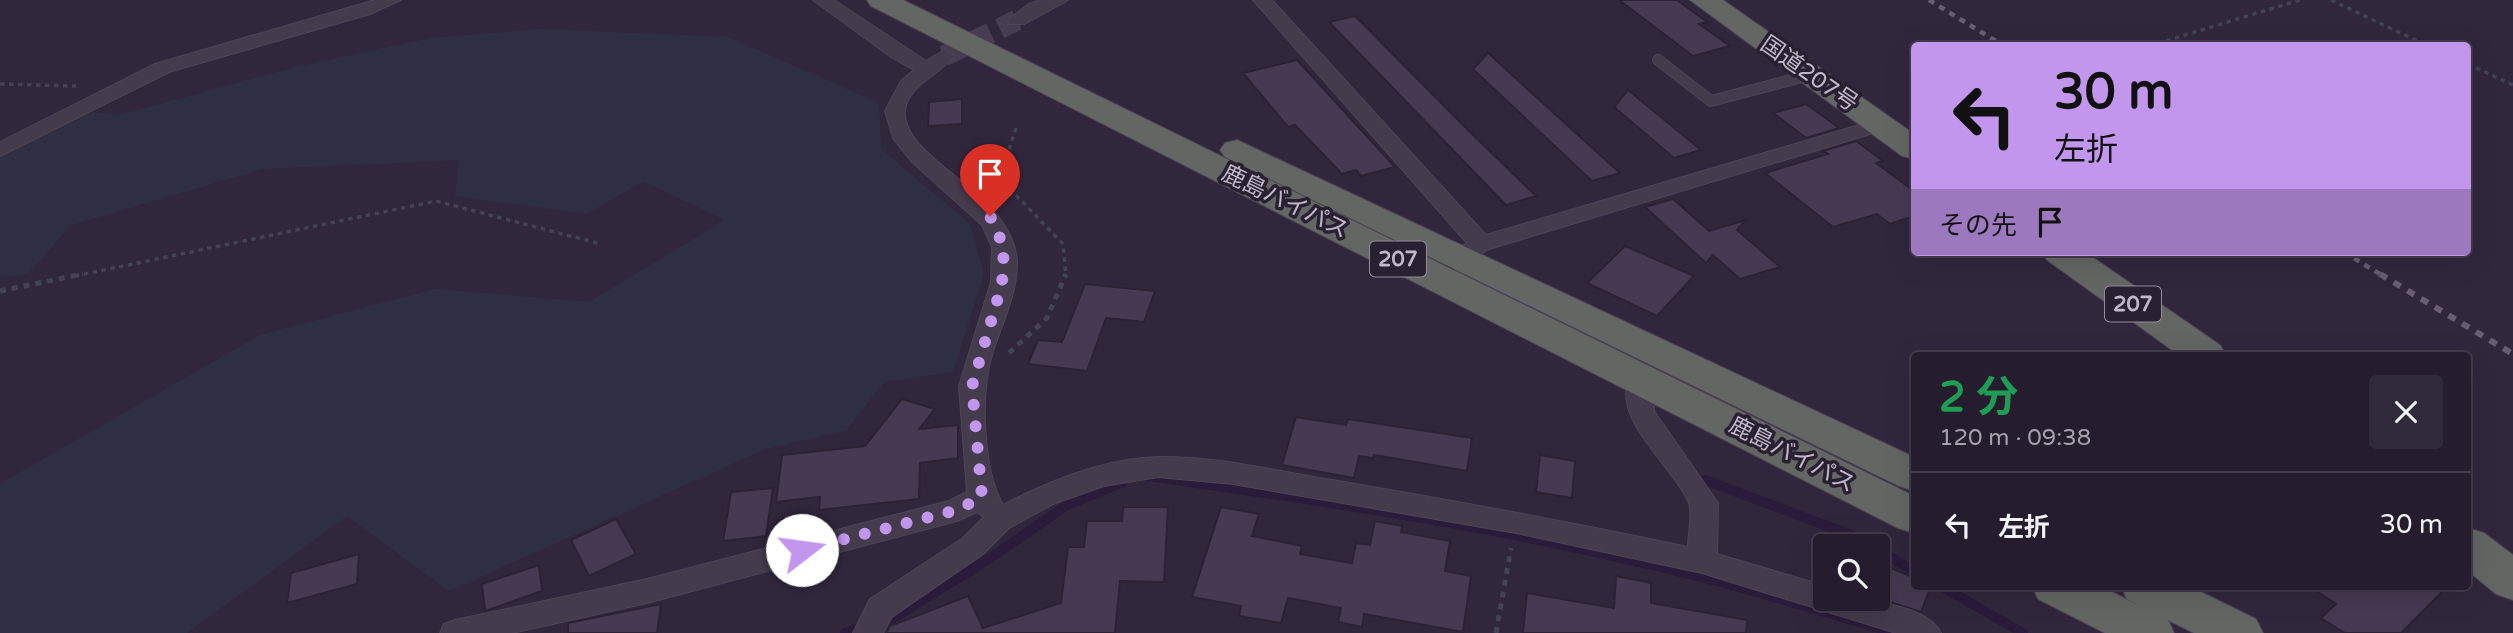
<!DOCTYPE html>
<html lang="ja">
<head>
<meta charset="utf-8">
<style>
	body { margin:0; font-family:"Varela Round","Noto Sans JP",sans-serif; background:#312a3a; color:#f1f3f6; height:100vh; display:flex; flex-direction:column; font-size:26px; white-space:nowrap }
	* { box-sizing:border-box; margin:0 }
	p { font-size:23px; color:#a3a2aa }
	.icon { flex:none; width:38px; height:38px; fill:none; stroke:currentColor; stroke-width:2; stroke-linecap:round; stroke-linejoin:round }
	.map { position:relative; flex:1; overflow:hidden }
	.drawer { position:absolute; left:1911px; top:352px; width:560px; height:238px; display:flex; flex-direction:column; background:#251d2e; border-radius:7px; box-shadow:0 7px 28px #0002,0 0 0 2px #423b4a }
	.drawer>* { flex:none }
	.hud { position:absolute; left:1911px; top:42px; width:560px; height:214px; border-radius:7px; box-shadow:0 7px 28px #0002,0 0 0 2px #423b4a; background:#c396ee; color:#111; overflow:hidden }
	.tools { position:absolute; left:1813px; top:534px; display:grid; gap:14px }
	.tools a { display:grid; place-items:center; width:77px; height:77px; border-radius:7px; background:#251d2e; box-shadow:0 7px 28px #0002,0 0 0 2px #423b4a; font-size:35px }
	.pin { position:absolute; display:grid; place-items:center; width:60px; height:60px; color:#fff; margin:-72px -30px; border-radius:50% 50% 50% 0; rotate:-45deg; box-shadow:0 0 7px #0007 }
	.pin .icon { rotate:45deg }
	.me { position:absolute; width:77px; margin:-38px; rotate:75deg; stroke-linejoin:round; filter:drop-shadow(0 0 5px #0008) }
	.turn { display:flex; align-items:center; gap:24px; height:147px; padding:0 28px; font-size:32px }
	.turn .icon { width:91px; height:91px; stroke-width:2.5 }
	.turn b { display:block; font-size:49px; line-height:60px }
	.then { display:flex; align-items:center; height:66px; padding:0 28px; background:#0003; gap:14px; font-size:26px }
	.round { display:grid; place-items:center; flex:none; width:74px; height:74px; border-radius:7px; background:#312a3a }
	.head { display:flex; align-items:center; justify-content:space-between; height:119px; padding:0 28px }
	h1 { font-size:42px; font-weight:700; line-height:52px; color:#1e9e55 }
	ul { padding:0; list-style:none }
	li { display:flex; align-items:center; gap:21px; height:105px; padding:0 28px; border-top:2px solid #423b4a }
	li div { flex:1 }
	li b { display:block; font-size:26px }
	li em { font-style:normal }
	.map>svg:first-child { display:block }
</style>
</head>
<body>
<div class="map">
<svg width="2513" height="633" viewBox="0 0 2513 633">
	<rect width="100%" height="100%" fill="#31273d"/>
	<path fill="#2f2f44" d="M540 29 728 37 879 103 881 149 970 224 984 274 953 372 884 382 846 430 763 450 449 591 347 516 187 633H0V484L260 335 435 289 589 302 725 220 643 181 587 214 455 196 459 160 263 169 71 225 28 274 0 278V156L88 112 120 115 295 67 431 38Z"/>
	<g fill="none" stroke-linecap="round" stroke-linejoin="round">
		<g stroke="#2a1b3a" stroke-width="10">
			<path d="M1147 476C1310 499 1474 523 1634 561 1723 581 1809 607 1896 633"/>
			<path d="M1705 480 1849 534 1871 546"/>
			<path d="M1878 550 1914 571"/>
			<path d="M1941 586 2023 633"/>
			<path d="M880 623 892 619 989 559 1067 505 1123 482"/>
			<path d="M845 633 863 627"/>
		</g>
	</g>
	<g fill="#463a52" stroke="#2b2234" stroke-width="2">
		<path d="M1619 0H1677L1707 22 1699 24 1730 46 1693 56Z"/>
		<path d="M1355 16 1469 131 1536 196 1506 205 1329 22Z"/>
		<path d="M1488 53 1545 105 1620 173 1592 181 1473 69Z"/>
		<path d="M1297 60 1352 120 1395 167 1361 176 1356 170 1342 174 1295 125 1288 127 1243 73Z"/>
		<path d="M1628 90 1701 150 1674 158 1614 107Z"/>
		<path d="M962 99V124L928 126 929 102Z"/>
		<path d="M1806 104 1839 128 1806 138 1773 113Z"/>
		<path d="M1856 141 1883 161 1876 163 1914 191V216L1890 224 1877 214 1833 227 1765 173 1828 154 1823 151Z"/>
		<path d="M1673 199 1709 231 1746 220 1737 230 1780 267 1740 279 1713 255 1706 263 1645 207Z"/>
		<path d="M1625 246 1694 276 1657 316 1587 283Z"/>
		<path d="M1085 284 1155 291 1144 322 1106 318 1087 371 1028 364 1038 340 1062 342Z"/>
		<path d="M902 399 935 409 919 429 958 425V458L920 463 919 499 819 510 820 497 776 502 782 455 865 446Z"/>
		<path d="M1296 417 1346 425 1348 419 1472 438 1467 471 1374 455 1373 458 1359 456 1354 478 1282 465Z"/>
		<path d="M1540 455 1575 461 1572 498 1536 492Z"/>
		<path d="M773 488 766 536 723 541 731 492Z"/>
		<path d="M1123 507H1168L1164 582 1120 581 1115 633H886L890 626 968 596 983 628 1061 603 1068 547H1084L1087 521H1122Z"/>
		<path d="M1221 507 1259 514 1252 536 1302 546 1300 554 1352 563 1356 543 1370 545 1375 521 1402 526 1401 532 1450 541 1445 571 1471 576 1463 632 1364 614 1362 627 1338 622 1341 608 1288 598 1281 623 1239 616 1241 606 1192 597Z"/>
		<path d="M616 519 636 554 589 576 571 540Z"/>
		<path d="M359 554 357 584 287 603 291 573Z"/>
		<path d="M1878 562 1914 578V586H1931L1921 612 1878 598Z"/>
		<path d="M539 565 542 591 485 611 482 584Z"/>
		<path d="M1616 576 1651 583V603L1747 620 1746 633H1523L1527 593 1614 608Z"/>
		<path d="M2309 586H2448L2401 633H2345L2321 618 2336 604Z"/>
		<path d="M661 604 657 633H568V623Z"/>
	</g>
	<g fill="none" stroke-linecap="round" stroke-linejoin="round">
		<path stroke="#463d52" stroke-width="21" stroke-dasharray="21 10" stroke-linecap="butt" d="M944 56 1017 20"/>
		<defs>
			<path id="service" d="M1658 60 1711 101 1810 75"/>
			<g id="minor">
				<path d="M375 0H401L370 14 169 72 0 156V142L155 64Z"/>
				<path d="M813 0H834L926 61 944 50 954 56C940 75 909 84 905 110 899 159 1016 194 1017 263 1017 295 1001 325 992 355 980 394 983 470 1003 505 1049 481 1105 458 1159 457 1218 456 1280 472 1338 481 1455 501 1571 522 1688 547 1688 534 1693 514 1689 503 1674 466 1606 416 1632 374L1641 371 1650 374 1654 380V411L1718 503 1717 554 1825 586V598C1855 598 1927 603 1941 633H1896L1702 573 1516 533 1233 484 1158 477 1104 486 1053 504 1009 528 983 554 892 617 883 633H853L870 599 963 538 984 517 977 512 957 521 647 603 512 633H440L444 624 455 620 647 579 949 501 967 492 959 386 991 282 992 247 982 225 911 161 893 138 885 111 901 81 914 70 891 57Z"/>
				<path d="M1041 0H1068L1024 24H1010L1008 20 1029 4Z"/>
				<path d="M1253 0H1272L1486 235 1873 121H1887L1890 125 1887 129 1489 249 1432 282 1424 280 1420 275 1424 270 1467 243Z"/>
			</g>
			<g id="trunk">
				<path d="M867 0H903L1914 496V533L1898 528 871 6Z"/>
				<path d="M1690 0H1723L1914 134V159L1902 156Z"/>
				<path d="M1237 140 1914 457V491L1899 486 1225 157 1220 150 1225 143Z"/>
				<path d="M2042 252H2085L2220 345 2226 355H2179L2047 260Z"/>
				<path d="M2468 528 2484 533 2513 555V600L2496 594 2468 571Z"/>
				<path d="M2032 586H2100L2140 606 2127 599 2121 586H2189L2256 619 2263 633H2194L2168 620 2174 633H2105L2038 599Z"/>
			</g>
		</defs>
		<use href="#service" stroke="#4d4456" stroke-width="12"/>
		<use href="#minor" stroke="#4d4456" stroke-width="2"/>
		<use href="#trunk" stroke="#4c4355" stroke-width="2"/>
		<g stroke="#424356" stroke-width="3.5" stroke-dasharray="4.5 4.5" stroke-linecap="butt">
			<path d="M2331 0 2428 46"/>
			<path d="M2149 46 2300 0"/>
			<path d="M2468 64 2513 85"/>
			<path d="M0 84 76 86"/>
			<path d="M1016 128 1005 162 1010 189 1063 244 1066 276"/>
			<path d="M75 276 436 201 601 244"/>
		</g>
		<g stroke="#424356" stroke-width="5" stroke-dasharray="6 6" stroke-linecap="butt">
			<path d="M0 291 83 274"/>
			<path d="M1009 353 1047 318 1066 274"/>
			<path d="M1496 633 1511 548"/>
		</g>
		<use href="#service" stroke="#443b4d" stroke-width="10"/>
		<use href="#minor" fill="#443b4d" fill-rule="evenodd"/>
		<use href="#trunk" fill="#646663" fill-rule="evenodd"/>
		<g stroke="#685d73" stroke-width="4.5" stroke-dasharray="6 6" stroke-linecap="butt">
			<path d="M1929 0 2004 46"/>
			<path d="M2344 252 2383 276"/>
		</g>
		<path stroke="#685d73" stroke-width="6" stroke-dasharray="8 8" stroke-linecap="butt" d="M2380 274 2513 354"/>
	</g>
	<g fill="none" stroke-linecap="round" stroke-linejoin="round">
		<path stroke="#c396ee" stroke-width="12" stroke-dasharray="0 21.6" d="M802 550 957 510 982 497 972 386 1002 284 1004 247 990 216"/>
	</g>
	<g text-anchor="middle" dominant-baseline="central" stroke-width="7" stroke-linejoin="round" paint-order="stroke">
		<g fill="#292032" stroke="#938a9b" stroke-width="2">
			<rect x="1370" y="241.5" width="56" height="35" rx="5"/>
			<rect x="2105" y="286.5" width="56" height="35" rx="5"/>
		</g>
		<g font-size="21" font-weight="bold" fill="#c0b7c8">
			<text x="1398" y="259">207</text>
			<text x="2133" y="304">207</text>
		</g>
		<g font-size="23" fill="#c0b7c8" stroke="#292032">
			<text transform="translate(1809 74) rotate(35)">国道207号</text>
			<text transform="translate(1285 202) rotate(26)">鹿島バイパス</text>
			<text transform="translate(1792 455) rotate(27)">鹿島バイパス</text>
		</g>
	</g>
</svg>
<div class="tools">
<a><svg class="icon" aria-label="search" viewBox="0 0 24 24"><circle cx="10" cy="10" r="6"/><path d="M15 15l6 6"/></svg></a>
</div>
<div class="pin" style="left:990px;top:216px;background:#d93025"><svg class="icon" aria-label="arrive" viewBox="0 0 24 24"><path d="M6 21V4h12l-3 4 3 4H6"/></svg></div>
<svg class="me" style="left:802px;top:550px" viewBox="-20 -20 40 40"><circle r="19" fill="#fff"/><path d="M0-13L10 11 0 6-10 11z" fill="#c396ee"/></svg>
<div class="hud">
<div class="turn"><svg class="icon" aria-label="left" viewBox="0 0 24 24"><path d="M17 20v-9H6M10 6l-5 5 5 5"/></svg><div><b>30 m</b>左折</div></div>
<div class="then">その先<svg class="icon" aria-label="arrive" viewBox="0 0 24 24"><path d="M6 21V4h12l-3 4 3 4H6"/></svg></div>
</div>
<section class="drawer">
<div class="head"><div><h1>2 分</h1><p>120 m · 09:38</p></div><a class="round"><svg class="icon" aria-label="close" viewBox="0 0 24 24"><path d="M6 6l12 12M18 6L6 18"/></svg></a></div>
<ul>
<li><svg class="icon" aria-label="left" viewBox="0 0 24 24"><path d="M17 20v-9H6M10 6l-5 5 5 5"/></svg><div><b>左折</b></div><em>30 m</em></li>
</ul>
</section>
</div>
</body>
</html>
